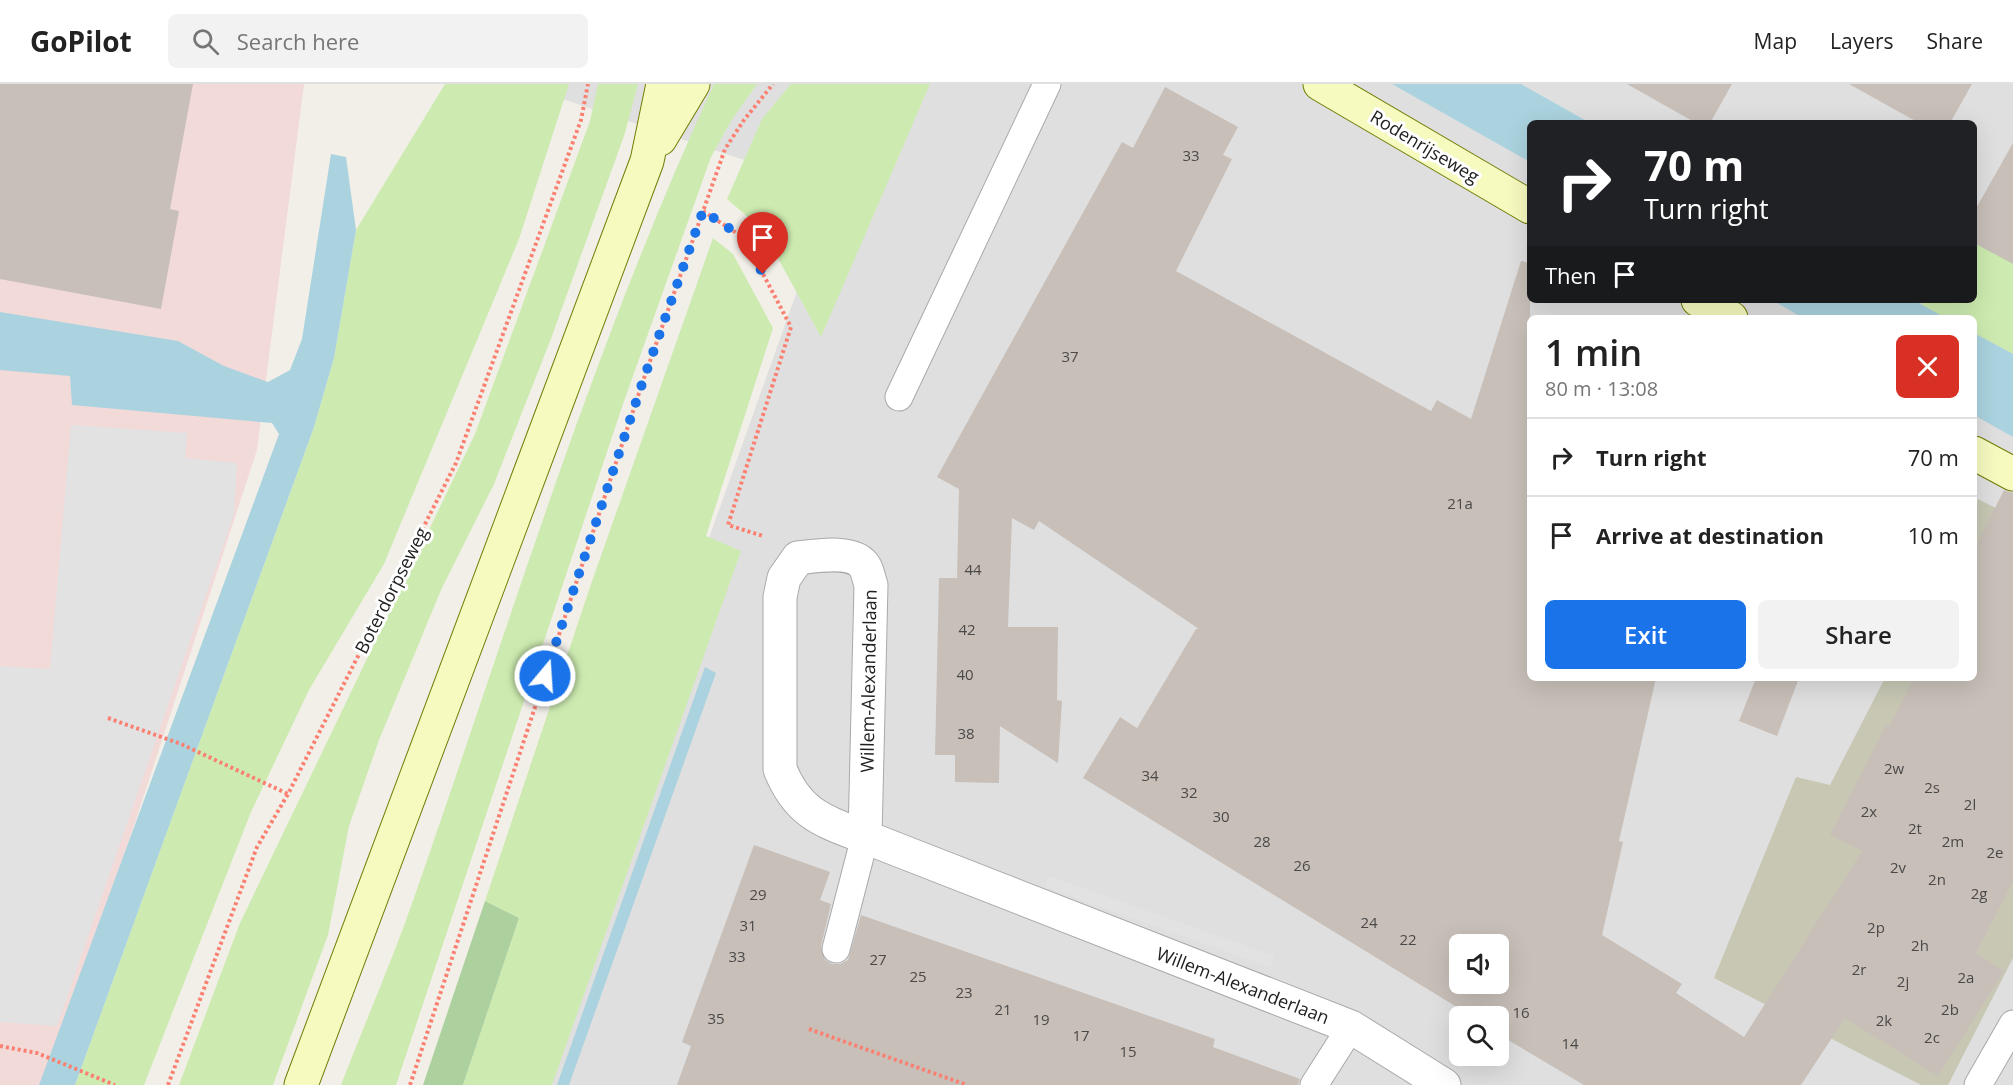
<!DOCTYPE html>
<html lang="en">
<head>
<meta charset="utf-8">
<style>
	body { margin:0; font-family:"Open Sans",sans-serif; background:#f2f2f2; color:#222; height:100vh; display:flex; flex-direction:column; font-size:22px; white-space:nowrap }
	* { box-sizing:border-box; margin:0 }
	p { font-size:20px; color:#767676 }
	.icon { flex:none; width:33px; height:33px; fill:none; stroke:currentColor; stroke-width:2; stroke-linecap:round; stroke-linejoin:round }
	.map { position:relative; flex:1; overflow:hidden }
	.side { position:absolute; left:1527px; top:231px; width:450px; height:366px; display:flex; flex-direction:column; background:#fff; border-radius:9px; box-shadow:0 6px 24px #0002 }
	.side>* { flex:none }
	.hud { position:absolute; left:1527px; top:36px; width:450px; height:183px; border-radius:9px; box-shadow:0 6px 24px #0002; background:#202124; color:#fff; overflow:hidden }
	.controls { position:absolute; left:1449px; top:850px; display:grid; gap:12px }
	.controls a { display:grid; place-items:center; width:60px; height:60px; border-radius:9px; background:#fff; box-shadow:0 6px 24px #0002; font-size:30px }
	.pin { position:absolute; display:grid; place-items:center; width:51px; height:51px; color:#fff; margin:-62px -26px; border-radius:50% 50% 50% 0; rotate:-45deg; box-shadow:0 0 6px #0007 }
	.pin .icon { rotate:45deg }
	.me { position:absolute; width:66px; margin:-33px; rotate:18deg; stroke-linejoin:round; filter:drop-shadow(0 0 4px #0008) }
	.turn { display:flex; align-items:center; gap:21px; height:126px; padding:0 18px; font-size:27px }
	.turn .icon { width:78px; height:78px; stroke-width:2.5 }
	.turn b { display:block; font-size:42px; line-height:51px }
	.then { display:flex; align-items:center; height:57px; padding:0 18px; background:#0003; gap:12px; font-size:22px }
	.round { display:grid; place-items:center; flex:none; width:63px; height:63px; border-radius:9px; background:#f2f2f2 }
	.overview { display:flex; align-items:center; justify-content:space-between; height:102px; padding:0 18px }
	h1 { font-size:36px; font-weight:600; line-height:45px }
	.primary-button { display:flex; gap:12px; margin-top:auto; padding:12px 18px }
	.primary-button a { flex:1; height:69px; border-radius:9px; background:#1a73e8; color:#fff; font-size:24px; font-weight:600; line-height:69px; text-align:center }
	.primary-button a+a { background:#f2f2f2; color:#222 }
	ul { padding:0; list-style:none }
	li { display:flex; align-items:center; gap:18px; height:78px; padding:0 18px; border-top:2px solid #e0e0e0 }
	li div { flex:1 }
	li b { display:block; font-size:22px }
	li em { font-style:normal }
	header { display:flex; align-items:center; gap:36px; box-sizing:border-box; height:84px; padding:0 30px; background:#fff; border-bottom:2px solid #e0e0e0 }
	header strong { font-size:28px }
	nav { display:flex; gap:33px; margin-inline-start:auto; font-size:21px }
	.search { width:420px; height:54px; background:#f2f2f2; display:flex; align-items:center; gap:15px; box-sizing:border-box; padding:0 21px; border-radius:9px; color:#767676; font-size:22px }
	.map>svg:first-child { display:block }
</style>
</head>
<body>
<header>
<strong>GoPilot</strong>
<div class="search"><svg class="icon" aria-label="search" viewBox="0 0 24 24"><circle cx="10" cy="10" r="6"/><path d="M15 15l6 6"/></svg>Search here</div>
<nav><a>Map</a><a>Layers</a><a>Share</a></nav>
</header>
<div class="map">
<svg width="2013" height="1001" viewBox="0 0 2013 1001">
	<rect width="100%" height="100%" fill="#f2efe9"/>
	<path fill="#e0dfdf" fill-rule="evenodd" d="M518 0H2013V1001H514L833 106ZM1530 39H1974V216H1530ZM1530 234H1974V594H1530ZM1460 861H1498V900H1460ZM1460 933H1498V972H1460Z"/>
	<path fill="#f2dad9" d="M0 0H304L257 366 49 1001H0Z"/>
	<path fill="#c7c7b4" d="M1978 415 2013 433V874L1948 1001H1921L1714 894 1796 693 1830 701 1885 594H1974V422Z"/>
	<g fill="#cdebb0">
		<path d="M445 0H569L519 155 384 480 309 606 251 728 144 1001H75L314 343 334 274 356 146Z"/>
		<path d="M598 0H638L625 49 552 252 494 400 441 506 379 656 349 742 328 851 273 1001H179L240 839 475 350 590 37Z"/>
		<path d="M714 0H757L731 37 711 73 623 320 396 1001H341C365 938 393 875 415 811 510 539 593 262 714 0Z"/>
		<path d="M791 0H930L821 253 762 145 727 115 762 35Z"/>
		<path d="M2013 63V270L1974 249V234H1946L1922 221 1925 216H1974V130Z"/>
		<path d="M713 154 733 170 773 244 706 452 741 467 552 1001H463L519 834 485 817 591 500Z"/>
	</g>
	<path fill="#add19e" d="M485 817 519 834 463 1001H423Z"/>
	<g fill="#e2e2e2">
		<path d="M71 341 187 349 185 374 237 379 234 430 57 942 0 938V582L50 585Z"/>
		<path d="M1049 792 1086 805 1275 872 1270 883 1045 803Z"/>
	</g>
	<g fill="#aad3df">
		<path d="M1392 0H1521L1590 39H1530V78Z"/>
		<path d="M331 70 346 73 356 146 334 274 314 343 75 1001H39L279 350 272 339 72 321 70 292 0 286V228L178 257 224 282 268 298 290 286 302 255Z"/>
		<path d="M1772 216H1913L1946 234H1803Z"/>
		<path d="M1974 249 2013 270V353L1974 331Z"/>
		<path d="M705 583 716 589 569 1001H557Z"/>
	</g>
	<g fill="#c7bfb8" fill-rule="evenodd">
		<path d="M0 0H193L170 125 179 127 161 225 0 195Z"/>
		<path d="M1627 0H1732L1710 39H1696Z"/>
		<path d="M1849 0H1972L1950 39H1919Z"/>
		<path d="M1165 3 1238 43 1223 71 1232 75 1176 187 1431 327 1437 316 1471 335 1521 177 1530 179V594H1656L1619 757 1623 758 1602 851 1682 900 1676 909 1744 953 1862 767 1830 751 1886 641 1889 643 1914 594H1974V466L2004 406 2013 409V797L1976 869 2004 887 1938 992 1845 934 1801 1001H1584L1498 950V933H1473L1121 717 1083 694 1120 633 1137 644 1196 545H1199L1039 437 1034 446 1012 434 1008 543H1058L1057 616 1062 617 1058 679 1000 642 999 699 955 698V671H935L939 494H957L959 405 937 393 1122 58 1133 64ZM1460 861H1498V900H1460Z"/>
		<path d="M2013 59V180L1974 159V128Z"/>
		<path d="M1756 594H1799L1777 652 1739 637Z"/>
		<path d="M754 761 830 788 820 816 831 820 821 862 825 876 832 880H840L848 876 861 831 1215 955 1213 963 1300 995 1298 1001H677L691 962 682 958Z"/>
	</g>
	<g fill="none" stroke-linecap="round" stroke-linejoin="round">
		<defs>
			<g id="lane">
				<path d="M899 313 1047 0"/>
				<path d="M836 865 865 753"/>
				<path d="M1314 1001 1351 943"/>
				<path d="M1978 1001 2013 940"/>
			</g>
			<path id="street" d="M865 753 871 501C869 496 868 488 865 483 855 465 815 472 798 474L784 494 780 513V685C798 730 823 737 865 753L1351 943 1444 1001"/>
			<g id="secondary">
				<path d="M1320 0 1530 123"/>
				<path d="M660 55 693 0"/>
				<path d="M1698 216 1731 234"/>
				<path d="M1974 369 2013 390"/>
				<path d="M301 1001 647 77 663 0"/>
			</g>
		</defs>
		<use href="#lane" stroke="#a9a9a9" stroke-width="29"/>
		<use href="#street" stroke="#a9a9a9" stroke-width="35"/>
		<use href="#secondary" stroke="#707d05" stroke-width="35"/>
		<g stroke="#fa8072" stroke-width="4" stroke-dasharray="3 3" stroke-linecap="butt">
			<path d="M703 127 744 154 791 243 728 441 763 452"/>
			<path d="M108 634 181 660 288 710"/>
			<path d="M809 945 967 1001"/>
			<path d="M0 962 37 969 115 1001"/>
			<path d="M168 1001 257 763 288 710 456 379 581 36 588 0"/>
			<path d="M410 1001 643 297 725 65 744 36 773 0"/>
		</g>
		<use href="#lane" stroke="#fff" stroke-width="27"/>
		<use href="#street" stroke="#fff" stroke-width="33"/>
		<use href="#secondary" stroke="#f7fabf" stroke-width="33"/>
	</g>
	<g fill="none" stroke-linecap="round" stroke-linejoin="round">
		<path stroke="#1a73e8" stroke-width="10" stroke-dasharray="0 18" d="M545 592 643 297 703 127 744 154 763 190"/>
	</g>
	<g text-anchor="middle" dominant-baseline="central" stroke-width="6" stroke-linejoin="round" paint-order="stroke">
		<g font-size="15" fill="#4b4948">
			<text x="1191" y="71">33</text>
			<text x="1070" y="272">37</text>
			<text x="1460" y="419">21a</text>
			<text x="973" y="485">44</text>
			<text x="967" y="545">42</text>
			<text x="965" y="590">40</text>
			<text x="966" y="649">38</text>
			<text x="1894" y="684">2w</text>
			<text x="1150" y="691">34</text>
			<text x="1932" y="703">2s</text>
			<text x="1189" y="708">32</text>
			<text x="1970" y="720">2l</text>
			<text x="1869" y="727">2x</text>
			<text x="1221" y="732">30</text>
			<text x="1915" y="744">2t</text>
			<text x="1262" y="757">28</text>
			<text x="1953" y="757">2m</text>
			<text x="1995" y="768">2e</text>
			<text x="1302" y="781">26</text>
			<text x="1898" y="783">2v</text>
			<text x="1937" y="795">2n</text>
			<text x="1979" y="809">2g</text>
			<text x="758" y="810">29</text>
			<text x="1369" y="838">24</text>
			<text x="748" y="841">31</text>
			<text x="1876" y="843">2p</text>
			<text x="1408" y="855">22</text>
			<text x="1920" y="861">2h</text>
			<text x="737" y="872">33</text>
			<text x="878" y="875">27</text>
			<text x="1859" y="885">2r</text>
			<text x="918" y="892">25</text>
			<text x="1966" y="893">2a</text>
			<text x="1903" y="897">2j</text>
			<text x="964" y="908">23</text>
			<text x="1003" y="925">21</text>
			<text x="1950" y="925">2b</text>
			<text x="1521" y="928">16</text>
			<text x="716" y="934">35</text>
			<text x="1041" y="935">19</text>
			<text x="1884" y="936">2k</text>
			<text x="1081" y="951">17</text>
			<text x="1932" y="953">2c</text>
			<text x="1570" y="959">14</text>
			<text x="1128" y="967">15</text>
		</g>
		<g font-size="18" fill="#222" stroke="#fff">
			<text transform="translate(1425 62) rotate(31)">Rodenrijseweg</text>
			<text transform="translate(391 506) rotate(-63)">Boterdorpseweg</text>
			<text transform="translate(868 597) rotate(-89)">Willem-Alexanderlaan</text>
			<text transform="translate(1243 901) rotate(21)">Willem-Alexanderlaan</text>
		</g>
	</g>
</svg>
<div class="controls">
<a><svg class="icon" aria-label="sound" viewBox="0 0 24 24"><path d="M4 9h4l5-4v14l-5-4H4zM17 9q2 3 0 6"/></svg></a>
<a><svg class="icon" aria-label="search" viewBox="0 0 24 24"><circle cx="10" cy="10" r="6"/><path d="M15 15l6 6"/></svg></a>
</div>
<div class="pin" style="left:763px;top:190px;background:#d93025"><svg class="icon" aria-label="arrive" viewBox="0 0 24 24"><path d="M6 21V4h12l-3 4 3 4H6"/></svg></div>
<svg class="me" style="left:545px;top:592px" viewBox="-20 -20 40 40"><circle r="17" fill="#1a73e8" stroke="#fff" stroke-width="3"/><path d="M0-11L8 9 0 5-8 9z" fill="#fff"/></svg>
<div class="hud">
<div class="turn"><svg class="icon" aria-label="right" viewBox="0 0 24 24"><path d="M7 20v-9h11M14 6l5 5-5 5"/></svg><div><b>70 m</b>Turn right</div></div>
<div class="then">Then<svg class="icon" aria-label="arrive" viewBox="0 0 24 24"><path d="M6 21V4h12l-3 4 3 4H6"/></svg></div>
</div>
<section class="side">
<div class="overview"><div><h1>1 min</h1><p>80 m · 13:08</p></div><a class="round" style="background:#d93025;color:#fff"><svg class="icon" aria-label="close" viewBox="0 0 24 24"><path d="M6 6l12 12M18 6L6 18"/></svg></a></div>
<ul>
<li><svg class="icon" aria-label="right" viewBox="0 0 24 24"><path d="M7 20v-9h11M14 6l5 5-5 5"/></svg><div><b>Turn right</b></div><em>70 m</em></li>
<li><svg class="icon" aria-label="arrive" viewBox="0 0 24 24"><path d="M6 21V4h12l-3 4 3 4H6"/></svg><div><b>Arrive at destination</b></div><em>10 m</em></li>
</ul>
<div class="primary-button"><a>Exit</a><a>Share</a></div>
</section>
</div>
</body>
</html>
